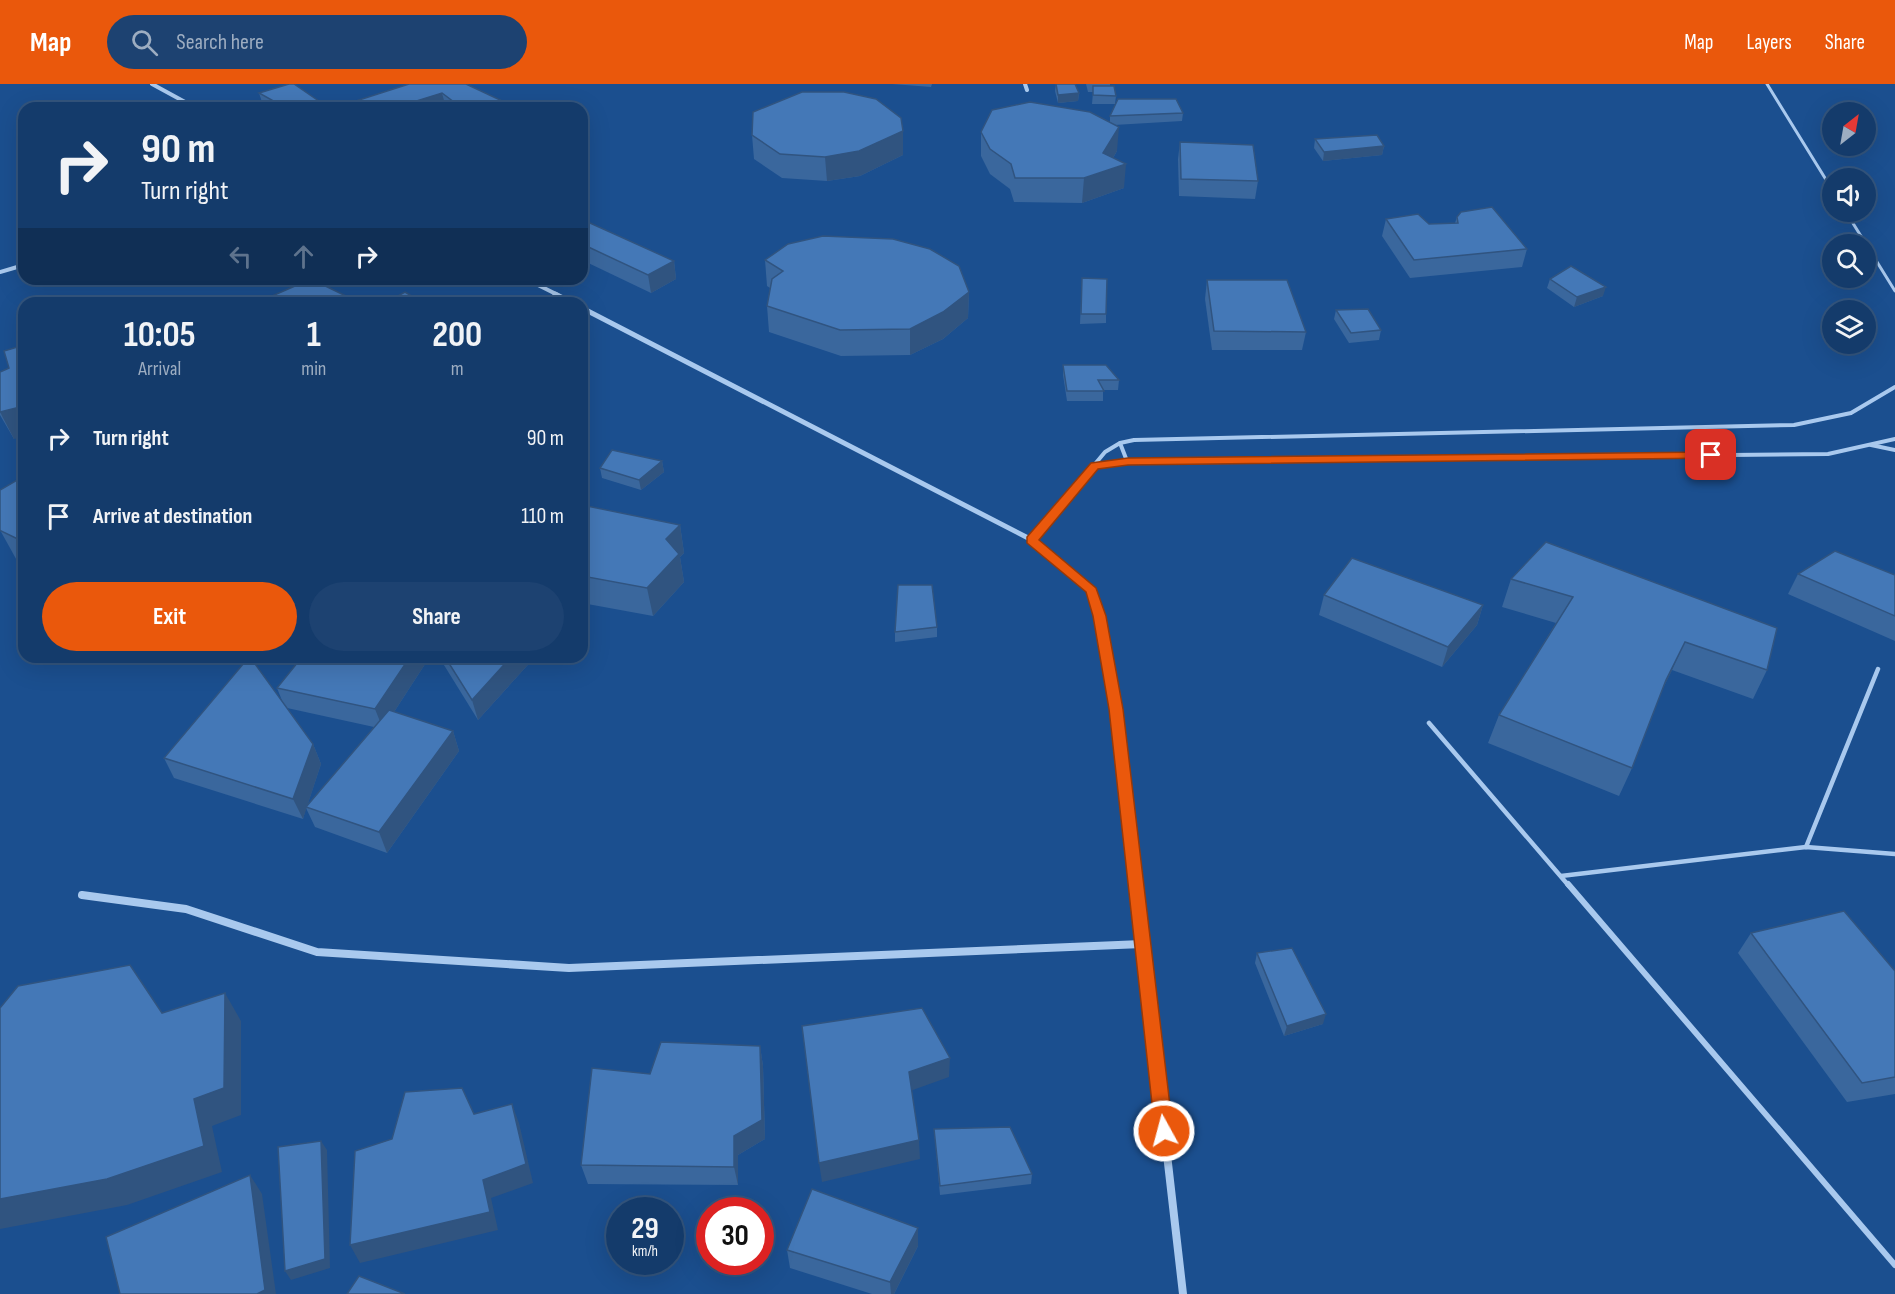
<!DOCTYPE html>
<html lang="en">
<head>
<meta charset="utf-8">
<style>
	body { margin:0; font-family:"Sofia Sans Condensed",sans-serif; background:#1d4271; color:#f1f3f6; height:100vh; display:flex; flex-direction:column; font-size:22px; white-space:nowrap }
	* { box-sizing:border-box; margin:0 }
	p { font-size:20px; color:#9dadc1 }
	.icon { flex:none; width:33px; height:33px; fill:none; stroke:currentColor; stroke-width:2; stroke-linecap:round; stroke-linejoin:round }
	.map { position:relative; flex:1; overflow:hidden }
	.drawer { position:absolute; left:18px; top:213px; width:570px; height:366px; display:flex; flex-direction:column; background:#143b6b; border-radius:18px; box-shadow:0 6px 24px #0002,0 0 0 2px #33557e }
	.drawer>* { flex:none }
	.banner { position:absolute; left:18px; top:18px; width:570px; height:183px; border-radius:18px; box-shadow:0 6px 24px #0002,0 0 0 2px #33557e; background:#143b6b; color:#f1f3f6; overflow:hidden }
	.needle { width:39px; rotate:31deg }
	.controls { position:absolute; left:1822px; top:18px; display:grid; gap:12px }
	.controls a { display:grid; place-items:center; width:54px; height:54px; border-radius:50%; background:#143b6b; box-shadow:0 6px 24px #0002,0 0 0 2px #33557e; font-size:30px }
	.speed { position:absolute; left:606px; top:1113px; display:flex; gap:12px; font-size:30px; font-weight:700; text-align:center }
	.speed>* { display:grid; place-content:center; width:78px; height:78px; border-radius:50%; background:#143b6b; box-shadow:0 6px 24px #0002,0 0 0 2px #33557e; line-height:1 }
	.speed small { font-size:15px; font-weight:400 }
	.speed .limit { border:9px solid #d22; background:#fff; color:#111 }
	.pin { position:absolute; display:grid; place-items:center; width:51px; height:51px; color:#fff; margin:-26px; border-radius:12px; box-shadow:0 3px 9px #0006 }
	.me { position:absolute; width:66px; margin:-33px; rotate:353deg; stroke-linejoin:round; filter:drop-shadow(0 0 4px #0008) }
	.turn { display:flex; align-items:center; gap:21px; height:126px; padding:0 24px; font-size:27px }
	.turn .icon { width:78px; height:78px; stroke-width:2.5 }
	.turn b { display:block; font-size:42px; line-height:51px }
	.lanes { display:flex; align-items:center; height:57px; padding:0 24px; background:#0003; justify-content:center; gap:30px; direction:ltr }
	.lanes .off { opacity:.35 }
	.eta { display:flex; justify-content:space-evenly; align-items:center; height:102px; text-align:center }
	.eta b { font-size:36px; font-weight:700; line-height:42px }
	.primary-button { display:flex; gap:12px; margin-top:auto; padding:12px 24px }
	.primary-button a { flex:1; height:69px; border-radius:36px; background:#ea580c; color:#fff; font-size:24px; font-weight:700; line-height:69px; text-align:center }
	.primary-button a+a { background:#1d4271; color:#f1f3f6 }
	ul { padding:0; list-style:none }
	li { display:flex; align-items:center; gap:18px; height:78px; padding:0 24px }
	li div { flex:1 }
	li b { display:block; font-size:22px }
	li em { font-style:normal }
	header { display:flex; align-items:center; gap:36px; box-sizing:border-box; height:84px; padding:0 30px; background:#ea580c; color:#fff }
	header strong { font-size:28px }
	nav { display:flex; gap:33px; margin-inline-start:auto; font-size:21px }
	.search { width:420px; height:54px; background:#1d4271; display:flex; align-items:center; gap:15px; box-sizing:border-box; padding:0 21px; border-radius:33px; color:#9dadc1; font-size:22px }
	.map>svg:first-child { display:block }
</style>
</head>
<body>
<header>
<strong>Map</strong>
<div class="search"><svg class="icon" aria-label="search" viewBox="0 0 24 24"><circle cx="10" cy="10" r="6"/><path d="M15 15l6 6"/></svg>Search here</div>
<nav><a>Map</a><a>Layers</a><a>Share</a></nav>
</header>
<div class="map">
<svg width="1895" height="1210" viewBox="0 0 1895 1210">
	<rect width="100%" height="100%" fill="#1b4f8f"/>
	<g fill="none" stroke-linecap="round" stroke-linejoin="round">
		<g stroke="#a9c9ee" stroke-width="3">
			<path d="M1767 0 1833 107"/>
			<path d="M1846 128 1895 207"/>
		</g>
		<g stroke="#a9c9ee" stroke-width="4">
			<path d="M1120 359 1127 377"/>
			<path d="M1871 361 1895 366"/>
			<path d="M1095 382 1127 377 1828 370 1895 355"/>
			<path d="M1032 456 1105 368 1120 359 1134 356 1794 341 1851 329 1895 303"/>
		</g>
		<g stroke="#a9c9ee" stroke-width="4.5">
			<path d="M1429 639 1569 802"/>
			<path d="M1806 763 1878 585"/>
			<path d="M1561 792 1806 763 1895 770"/>
		</g>
		<path stroke="#a9c9ee" stroke-width="6" d="M1568 800 1895 1181"/>
		<g stroke="#a9c9ee" stroke-width="4">
			<path d="M152 0 196 24"/>
			<path d="M1025 0 1027 6"/>
			<path d="M0 188 24 181"/>
			<path d="M526 195 558 211"/>
		</g>
		<g stroke="#a9c9ee" stroke-width="5">
			<path d="M555 210 573 219"/>
			<path d="M582 224 1032 456 1053 474"/>
		</g>
		<path stroke="#a9c9ee" stroke-width="6" d="M1051 472 1092 507 1100 532 1116 625 1136 802"/>
		<g stroke="#a9c9ee" stroke-width="8">
			<path d="M1136 800 1183 1210"/>
			<path d="M82 811 186 825 317 868 569 884 1142 860"/>
		</g>
	</g>
	<g fill="#3a679d" fill-rule="evenodd">
		<path d="M409 0 513 22 514 24H334Z"/>
		<path d="M892 0H932L931 3Z"/>
		<path d="M1056 0 1079 9 1078 17 1058 19 1055 7Z"/>
		<path d="M1086 0H1110V2L1116 12 1115 20H1092L1093 8H1088Z"/>
		<path d="M259 9 326 22V24H273L262 18Z"/>
		<path d="M1183 29 1182 37 1114 41 1117 67 1113 74 1124 104 1082 119 1014 118 1010 105 990 90 981 72V48L1110 38V32Z"/>
		<path d="M752 51 903 71 860 92 827 97 782 94 754 75Z"/>
		<path d="M1315 55 1384 62 1382 71 1323 77 1314 64Z"/>
		<path d="M1180 58 1258 97 1255 115 1179 112 1178 75Z"/>
		<path d="M1457 133 1527 165 1522 183 1410 194 1382 152 1386 135 1429 140 1455 139Z"/>
		<path d="M582 144 674 177 676 195 651 209 582 176Z"/>
		<path d="M765 176 969 208 968 234 943 255 910 271 841 272 769 248 767 222 770 204 767 202Z"/>
		<path d="M1082 194 1106 230V239L1080 240Z"/>
		<path d="M1550 195 1603 212 1574 223 1547 204Z"/>
		<path d="M1207 196 1306 248 1302 266H1212L1205 215Z"/>
		<path d="M1336 226 1381 246 1379 256 1349 259 1334 235Z"/>
		<path d="M24 261 14 355 0 331V288L9 284Z"/>
		<path d="M1063 281 1119 296 1118 306H1103V317H1067L1063 291Z"/>
		<path d="M662 377 664 388 641 406 602 394 600 384Z"/>
		<path d="M24 392V484L20 482 0 446Z"/>
		<path d="M582 421 680 441 684 469 680 473 684 498 653 532 582 519Z"/>
		<path d="M1546 458 1767 586 1753 615 1672 586 1661 608 1632 684 1619 712 1488 659 1499 631 1556 539 1502 523 1511 495Z"/>
		<path d="M1798 490 1895 491V557L1788 510Z"/>
		<path d="M1324 511 1483 521 1477 541 1442 583 1319 531Z"/>
		<path d="M937 543V553L895 558V548Z"/>
		<path d="M439 573H535L478 636Z"/>
		<path d="M429 574 394 628 453 647 459 667 387 769 315 743 306 724 303 735 174 694 164 674 283 619 277 604ZM287 624 374 643 307 722 321 680 313 660Z"/>
		<path d="M1751 849 1895 887V1010L1847 1018 1738 869Z"/>
		<path d="M1257 869 1323 940 1284 952 1255 879Z"/>
		<path d="M760 962 763 982 765 1055 738 1071V1101L588 1100 581 1081Z"/>
		<path d="M934 1045 1032 1090 1031 1100 940 1111Z"/>
		<path d="M918 1144V1162L894 1210H872L790 1184 787 1166Z"/>
	</g>
	<g fill="#305480">
		<path d="M442 9 446 24H394Z"/>
		<path d="M1079 9 1078 17 1058 19V11Z"/>
		<path d="M1119 43 1117 67 1105 87 1126 80 1124 104 1082 119 1084 94 1103 69Z"/>
		<path d="M903 47V71L860 92 827 97 825 73Z"/>
		<path d="M1384 62 1382 71 1323 77 1324 68Z"/>
		<path d="M674 177 676 195 651 209 648 191Z"/>
		<path d="M1606 203 1603 212 1574 223 1577 213Z"/>
		<path d="M969 208 968 234 943 255 910 271V245Z"/>
		<path d="M348 213 350 219H334Z"/>
		<path d="M24 322V353L14 355 0 328Z"/>
		<path d="M662 377 664 388 641 406 639 396Z"/>
		<path d="M680 441 684 469 680 473 684 498 653 532 647 504 666 455Z"/>
		<path d="M1483 521 1477 541 1442 583 1448 563Z"/>
		<path d="M1685 558 1672 586 1653 625 1666 596Z"/>
		<path d="M410 573H429V574L383 645 375 625Z"/>
		<path d="M511 573H535L478 636 472 616Z"/>
		<path d="M453 647 459 667 387 769 379 748Z"/>
		<path d="M313 660 321 680 303 735 293 715Z"/>
		<path d="M225 909 241 937V1031L212 1042 222 1088 127 1121 0 1145V1115L194 1015Z"/>
		<path d="M1326 930 1323 940 1284 952 1287 942Z"/>
		<path d="M760 962 763 982 765 1055 738 1071V1101L734 1083V1052Z"/>
		<path d="M950 974 949 993 910 1007 909 988Z"/>
		<path d="M512 1020 519 1039 533 1099 491 1114 498 1146 360 1179 350 1161 483 1096Z"/>
		<path d="M919 1056 920 1075 822 1098 819 1079Z"/>
		<path d="M321 1057 327 1066 330 1184 291 1196 285 1187Z"/>
		<path d="M250 1091 262 1110 276 1210H257Z"/>
		<path d="M918 1144V1162L894 1210H891L890 1198Z"/>
	</g>
	<g fill="#4478b7" stroke="#305480" stroke-width="1.5">
		<path d="M289 0H294L326 22 320 24H286L259 9Z"/>
		<path d="M409 0H466L513 22 509 24H462L442 9 394 24H334Z"/>
		<path d="M1056 0H1075L1079 9 1058 11Z"/>
		<path d="M1093 2H1114L1116 12 1093 11Z"/>
		<path d="M802 8H844L876 15 901 34 903 47 859 67 825 73 780 70 752 51 753 28Z"/>
		<path d="M1118 15H1176L1183 29 1110 32Z"/>
		<path d="M1030 18 1090 28 1119 43 1103 69 1126 80 1084 94H1015L1011 80 990 65 981 48 992 26Z"/>
		<path d="M1377 51 1384 62 1324 68 1315 55Z"/>
		<path d="M1180 58 1253 61 1258 97 1181 95Z"/>
		<path d="M1492 123 1527 165 1414 176 1386 135 1418 130 1429 140 1458 139 1457 133 1461 128Z"/>
		<path d="M590 139 674 177 648 191 582 160V144Z"/>
		<path d="M823 152 893 155 930 165 959 182 969 208 943 228 910 245 840 246 767 222 772 195 783 187 765 176 788 160Z"/>
		<path d="M1571 182 1606 203 1577 213 1550 195Z"/>
		<path d="M1082 194 1107 195 1106 230H1081Z"/>
		<path d="M311 195 348 213 334 219H256Z"/>
		<path d="M1207 196H1287L1306 248 1214 247Z"/>
		<path d="M405 208 423 219H385Z"/>
		<path d="M1368 225 1381 246 1351 249 1336 226Z"/>
		<path d="M24 261V322L0 328V288L9 284 4 267Z"/>
		<path d="M1063 281H1106L1119 296H1098L1104 307H1067Z"/>
		<path d="M612 366 662 377 639 396 600 384Z"/>
		<path d="M24 392V458L1 447 0 446V406Z"/>
		<path d="M582 421 680 441 666 455 679 470 647 504 582 492Z"/>
		<path d="M1546 458 1777 544 1767 586 1685 558 1666 596 1632 684 1499 631 1573 513 1511 495Z"/>
		<path d="M1835 467 1895 491V532L1798 490Z"/>
		<path d="M1352 474 1483 521 1448 563 1324 511Z"/>
		<path d="M898 501H932L937 543 895 548Z"/>
		<path d="M249 573H250L313 660 293 715 164 674Z"/>
		<path d="M302 573H410L375 625 277 604Z"/>
		<path d="M445 573H511L472 616Z"/>
		<path d="M389 626 453 647 379 748 306 723Z"/>
		<path d="M1844 827 1895 887V993L1862 999 1751 849Z"/>
		<path d="M1292 864 1326 930 1287 942 1257 869Z"/>
		<path d="M130 881 162 929 225 909 224 1004 194 1015 204 1062 107 1095 0 1115V924L18 902Z"/>
		<path d="M922 924 950 974 909 988 919 1056 819 1079 802 942Z"/>
		<path d="M661 958 760 962 762 1036 734 1052V1083L581 1081 592 984 650 990Z"/>
		<path d="M462 1004 474 1030 512 1020 526 1080 483 1096 490 1128 350 1161 355 1067 392 1055 405 1008Z"/>
		<path d="M1010 1043 1032 1090 940 1102 934 1045Z"/>
		<path d="M321 1057 325 1175 285 1187 278 1063Z"/>
		<path d="M250 1091 265 1206 257 1210H120L106 1153Z"/>
		<path d="M812 1105 918 1144 890 1198 787 1166Z"/>
		<path d="M359 1192 405 1210H347Z"/>
	</g>
	<path fill="#ea580c" stroke="#983908" stroke-width="1.5" d="M1711 368 1715 369V374L1128 381 1098 385 1039 456 1096 504 1106 532 1123 625 1173 1047 1170 1052 1164 1055 1157 1052 1155 1047 1109 625 1093 532 1086 508 1027 459V453L1091 379 1128 374Z"/>
</svg>
<div class="controls">
<a><svg class="needle" viewBox="-14 -14 28 28"><path d="M0-13l5 13h-10z" fill="#e53935"/><path d="M0 13l5-13h-10z" fill="#9dadc1"/></svg></a>
<a><svg class="icon" aria-label="sound" viewBox="0 0 24 24"><path d="M4 9h4l5-4v14l-5-4H4zM17 9q2 3 0 6"/></svg></a>
<a><svg class="icon" aria-label="search" viewBox="0 0 24 24"><circle cx="10" cy="10" r="6"/><path d="M15 15l6 6"/></svg></a>
<a><svg class="icon" aria-label="layers" viewBox="0 0 24 24"><path d="M12 4l9 5-9 5-9-5zM3 14l9 5 9-5"/></svg></a>
</div>
<div class="speed"><div>29<small>km/h</small></div><div class="limit">30</div></div>
<div class="pin" style="left:1711px;top:371px;background:#d93025"><svg class="icon" aria-label="arrive" viewBox="0 0 24 24"><path d="M6 21V4h12l-3 4 3 4H6"/></svg></div>
<svg class="me" style="left:1164px;top:1047px" viewBox="-20 -20 40 40"><circle r="17" fill="#ea580c" stroke="#fff" stroke-width="3"/><path d="M0-11L8 9 0 5-8 9z" fill="#fff"/></svg>
<div class="banner">
<div class="turn"><svg class="icon" aria-label="right" viewBox="0 0 24 24"><path d="M7 20v-9h11M14 6l5 5-5 5"/></svg><div><b>90 m</b>Turn right</div></div>
<div class="lanes"><svg class="icon off" aria-label="left" viewBox="0 0 24 24"><path d="M17 20v-9H6M10 6l-5 5 5 5"/></svg><svg class="icon off" aria-label="ahead" viewBox="0 0 24 24"><path d="M12 20V5M6 11l6-6 6 6"/></svg><svg class="icon" aria-label="right" viewBox="0 0 24 24"><path d="M7 20v-9h11M14 6l5 5-5 5"/></svg></div>
</div>
<section class="drawer">
<div class="eta">
<div><b>10:05</b><p>Arrival</p></div>
<div><b>1</b><p>min</p></div>
<div><b>200</b><p>m</p></div>
</div>
<ul>
<li><svg class="icon" aria-label="right" viewBox="0 0 24 24"><path d="M7 20v-9h11M14 6l5 5-5 5"/></svg><div><b>Turn right</b></div><em>90 m</em></li>
<li><svg class="icon" aria-label="arrive" viewBox="0 0 24 24"><path d="M6 21V4h12l-3 4 3 4H6"/></svg><div><b>Arrive at destination</b></div><em>110 m</em></li>
</ul>
<div class="primary-button"><a>Exit</a><a>Share</a></div>
</section>
</div>
</body>
</html>
